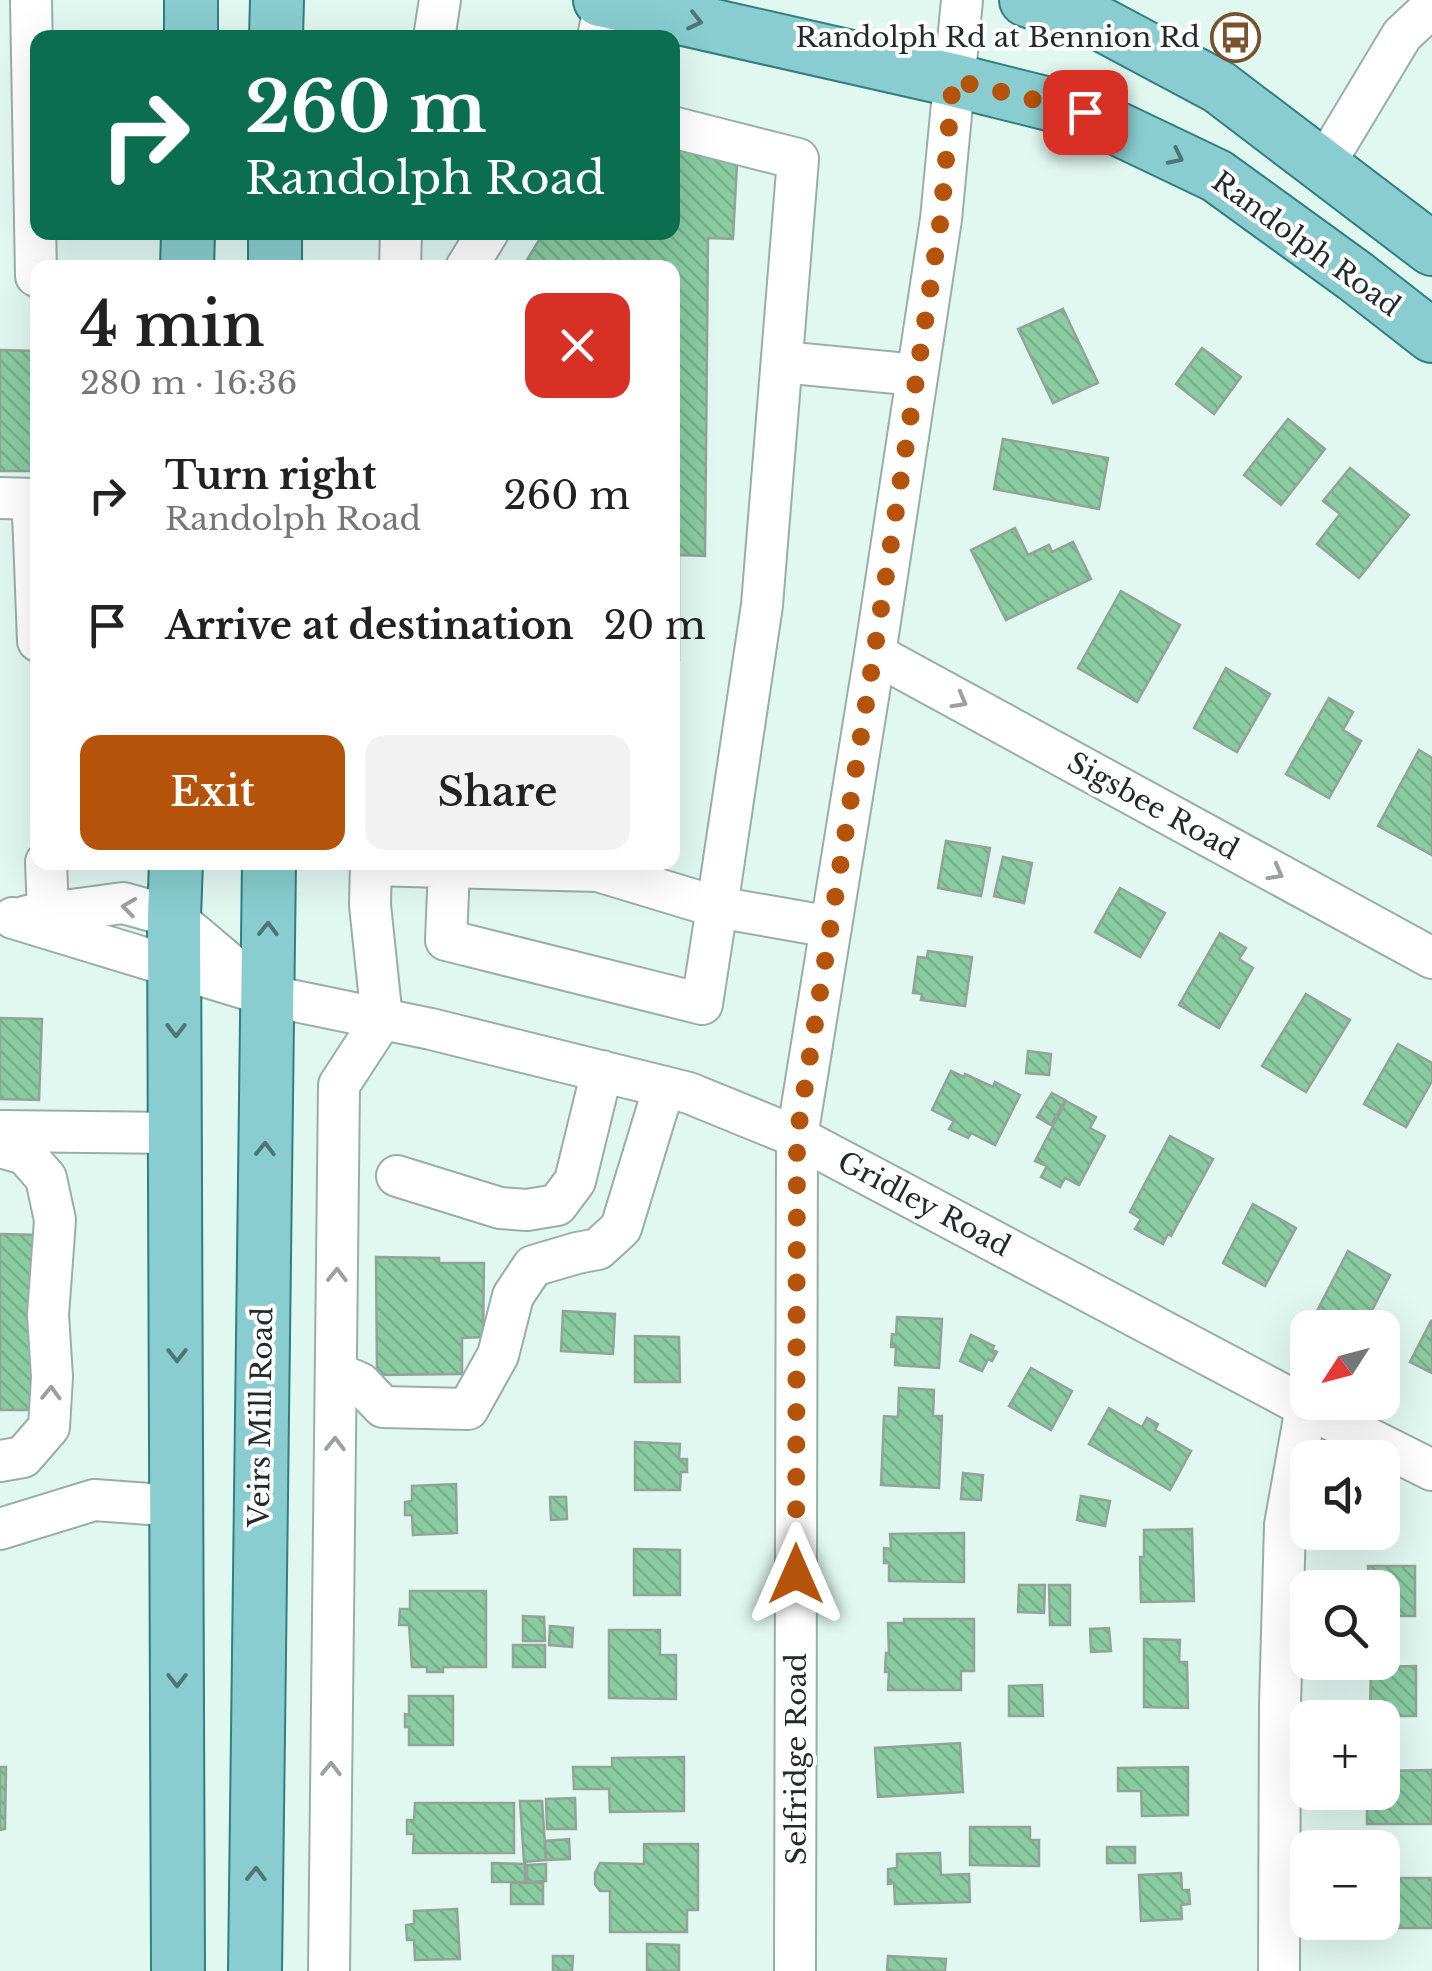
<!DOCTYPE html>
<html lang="en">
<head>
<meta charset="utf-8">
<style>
	body { margin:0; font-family:"Libre Baskerville",serif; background:#f2f2f2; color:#222; height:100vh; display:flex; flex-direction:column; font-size:38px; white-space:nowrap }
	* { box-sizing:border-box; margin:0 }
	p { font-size:32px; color:#767676 }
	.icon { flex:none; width:55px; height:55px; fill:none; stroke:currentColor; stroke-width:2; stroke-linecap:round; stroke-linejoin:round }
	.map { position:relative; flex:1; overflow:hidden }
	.drawer { position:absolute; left:30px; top:260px; width:650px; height:610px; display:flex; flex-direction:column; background:#fff; border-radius:20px; box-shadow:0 10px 40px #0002 }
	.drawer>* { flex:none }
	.top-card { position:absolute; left:30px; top:30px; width:650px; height:210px; border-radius:20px; box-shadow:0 10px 40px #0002; background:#0b6e4f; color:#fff; overflow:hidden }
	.needle { width:65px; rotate:234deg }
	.tools { position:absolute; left:1290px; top:1310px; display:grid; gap:20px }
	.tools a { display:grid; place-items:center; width:110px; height:110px; border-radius:20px; background:#fff; box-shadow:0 10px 40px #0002; font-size:50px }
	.pin { position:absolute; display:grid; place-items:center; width:85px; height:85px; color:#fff; margin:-42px; border-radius:20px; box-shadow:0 5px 15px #0006 }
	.me { position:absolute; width:110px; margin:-55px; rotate:0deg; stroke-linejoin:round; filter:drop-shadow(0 0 8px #0008) }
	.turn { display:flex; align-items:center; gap:35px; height:210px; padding:0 50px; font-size:45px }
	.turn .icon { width:130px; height:130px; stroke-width:2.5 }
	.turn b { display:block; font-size:70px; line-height:85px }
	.round { display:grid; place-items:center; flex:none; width:105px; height:105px; border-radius:20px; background:#f2f2f2 }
	.overview { display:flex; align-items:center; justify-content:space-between; height:170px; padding:0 50px }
	h1 { font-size:60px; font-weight:600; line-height:75px }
	.primary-button { display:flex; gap:20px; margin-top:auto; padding:20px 50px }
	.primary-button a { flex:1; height:115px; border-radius:20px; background:#b45309; color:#fff; font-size:40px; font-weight:600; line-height:115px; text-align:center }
	.primary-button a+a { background:#f2f2f2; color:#222 }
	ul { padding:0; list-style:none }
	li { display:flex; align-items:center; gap:30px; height:130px; padding:0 50px }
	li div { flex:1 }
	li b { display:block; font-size:38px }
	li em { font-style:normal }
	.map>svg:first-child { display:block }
</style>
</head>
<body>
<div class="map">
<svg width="1432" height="1971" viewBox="0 0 1432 1971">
	<defs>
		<pattern id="building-back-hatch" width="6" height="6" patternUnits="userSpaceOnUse" patternTransform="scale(2.5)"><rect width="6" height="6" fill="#8acca1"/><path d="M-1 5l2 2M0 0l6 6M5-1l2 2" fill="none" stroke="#77af8b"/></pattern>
	</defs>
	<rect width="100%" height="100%" fill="#e1f8f1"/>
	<g fill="url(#building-back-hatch)" stroke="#93a398" stroke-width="2.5">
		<path d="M672 148 737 164 733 239 708 238 705 556 679 555V660L672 661V268H522L544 232H672Z"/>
		<path d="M1063 309 1098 383 1053 403 1018 329Z"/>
		<path d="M1202 348 1241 377 1214 414 1176 384Z"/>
		<path d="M0 350 38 351V471H0Z"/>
		<path d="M1288 419 1325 449 1281 505 1244 475Z"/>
		<path d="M1003 439 1108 458 1099 509 994 489Z"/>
		<path d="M1350 468 1409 515 1359 578 1317 544 1340 514 1323 501Z"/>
		<path d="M1015 528 1028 555 1049 545 1052 552 1073 542 1091 579 1006 620 971 550Z"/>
		<path d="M1121 591 1180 625 1137 702 1078 668Z"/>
		<path d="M1226 668 1270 694 1237 752 1194 728Z"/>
		<path d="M1329 698 1353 712 1343 730 1361 741 1329 798 1286 774Z"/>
		<path d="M1419 750 1432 758V855L1378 826Z"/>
		<path d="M946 841 990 848 981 896 938 888Z"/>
		<path d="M1003 857 1032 863 1024 903 994 896Z"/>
		<path d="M1120 888 1165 913 1140 957 1095 932Z"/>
		<path d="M1220 933 1246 948 1239 959 1253 968 1219 1028 1179 1005Z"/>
		<path d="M928 951 972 957 965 1006 921 1000 922 994 913 993 918 957 927 958Z"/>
		<path d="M1306 994 1350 1020 1306 1092 1262 1066Z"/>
		<path d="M0 1018 42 1019 39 1100 0 1099Z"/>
		<path d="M1398 1044 1432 1063V1081L1406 1127 1364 1104Z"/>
		<path d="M1028 1051 1051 1054 1049 1075 1026 1073Z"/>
		<path d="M951 1071 964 1077 965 1074 993 1087 995 1082 1020 1095 995 1145 971 1133 968 1138 949 1129 954 1121 932 1110Z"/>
		<path d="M1052 1093 1065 1100 1051 1125 1037 1117Z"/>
		<path d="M1066 1101 1096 1117 1090 1128 1105 1136 1079 1185 1065 1178 1060 1187 1041 1177 1047 1166 1035 1161Z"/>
		<path d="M1170 1136 1213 1159 1171 1236 1168 1234 1163 1244 1135 1229 1141 1219 1130 1212Z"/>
		<path d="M1253 1204 1296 1228 1265 1286 1223 1263Z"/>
		<path d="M0 1234 41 1235V1410H0Z"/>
		<path d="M1348 1251 1390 1275 1363 1328H1346L1317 1311Z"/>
		<path d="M376 1257 439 1258V1263H484L483 1337 462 1338V1374L377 1375Z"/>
		<path d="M563 1311 615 1314 613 1354 561 1351Z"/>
		<path d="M897 1317 942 1319 939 1368 895 1365 896 1347H891L892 1334 896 1335Z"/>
		<path d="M1431 1321 1432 1322V1373L1410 1362Z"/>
		<path d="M971 1335 994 1346 992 1350 997 1352 992 1361 988 1359 982 1371 960 1361Z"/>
		<path d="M635 1336 679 1337 680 1382H635Z"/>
		<path d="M1031 1368 1072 1391 1051 1430 1009 1406Z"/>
		<path d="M899 1388 934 1390 933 1416H942L939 1488 881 1485 884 1416 898 1417Z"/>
		<path d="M1109 1408 1142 1427 1147 1418 1158 1424 1155 1430 1191 1451 1170 1490 1089 1444Z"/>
		<path d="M635 1442 680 1444 679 1459H687V1472H681L680 1490H635Z"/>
		<path d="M963 1473 983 1475 981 1500 961 1499Z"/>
		<path d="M456 1484 457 1533 413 1535 412 1515H405V1502L412 1501V1486Z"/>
		<path d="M1081 1496 1110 1501 1105 1526 1077 1520Z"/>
		<path d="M550 1497H566L567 1519 551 1520Z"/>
		<path d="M1192 1529 1194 1601 1141 1602 1140 1557H1144V1530Z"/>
		<path d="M964 1533V1582L889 1581V1563H884V1548L891 1549 890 1534Z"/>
		<path d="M634 1549 680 1550V1595H634Z"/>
		<path d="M1368 1566H1415V1616H1382V1588H1369Z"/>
		<path d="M1019 1585H1045L1044 1613 1018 1612Z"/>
		<path d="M1049 1585H1070V1625H1050Z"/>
		<path d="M410 1591H486V1667H443V1672H427V1667H412L409 1625H399L400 1609H410Z"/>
		<path d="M523 1616 544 1617 545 1641H523Z"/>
		<path d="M904 1619H974V1671H961V1690H888L889 1672H885L886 1653H889L888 1623H904Z"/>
		<path d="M550 1626 573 1628 572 1647 549 1645Z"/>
		<path d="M1109 1628 1111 1651 1091 1652 1090 1629Z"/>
		<path d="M609 1630H660V1655H676V1699L609 1698Z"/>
		<path d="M1144 1639 1180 1640 1179 1662H1187L1188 1708 1144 1707Z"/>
		<rect x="513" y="1645" width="32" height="22"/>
		<path d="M1416 1666V1716H1370L1371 1667Z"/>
		<path d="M1042 1685 1043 1716H1009V1686Z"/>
		<path d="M409 1696H453V1745H409V1727H405V1714L409 1715Z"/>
		<path d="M960 1743 963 1792 878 1797 875 1748Z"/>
		<path d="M684 1757V1811L610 1812 609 1789H574L573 1767H612V1758Z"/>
		<path d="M0 1767H6L5 1829 0 1830Z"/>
		<path d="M1188 1767V1815L1142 1816 1141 1791H1118V1768Z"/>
		<path d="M1432 1770V1824H1367V1792H1382V1771Z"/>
		<path d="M575 1798 576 1829H547L546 1799Z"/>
		<path d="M520 1801H542L546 1860 524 1862Z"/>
		<path d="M415 1803H514V1853H413L414 1834H407V1820H414Z"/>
		<path d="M970 1827H1030V1840H1039V1866L970 1865Z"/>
		<path d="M569 1839 570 1859 546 1860 545 1841Z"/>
		<path d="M644 1844H698V1910H687V1932H610V1891H600L595 1884V1873L600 1863 644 1864Z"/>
		<rect x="1107" y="1847" width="28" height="16"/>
		<path d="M940 1853 941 1875 969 1874 970 1902 895 1904 894 1883 888 1884V1869L897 1868V1854Z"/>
		<path d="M492 1863 525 1864V1882H492Z"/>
		<path d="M546 1864V1881L527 1882V1865Z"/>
		<path d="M1181 1873 1182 1890H1189L1190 1904 1181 1905 1182 1919 1141 1921 1139 1875Z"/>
		<path d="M1382 1878H1432V1928H1371V1922H1382Z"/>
		<rect x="511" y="1883" width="32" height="21"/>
		<path d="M457 1909 460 1959 415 1960 414 1940H407L406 1925 414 1924V1911Z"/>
		<path d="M647 1944 679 1945V1971H647Z"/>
		<path d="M553 1956H573L572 1971H553Z"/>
		<path d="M888 1956 946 1959 945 1971H887Z"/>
	</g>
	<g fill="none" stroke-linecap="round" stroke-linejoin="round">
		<defs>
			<g id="minor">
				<path d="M31 0 36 276"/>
				<path d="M434 38 440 0"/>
				<path d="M598 38 605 1"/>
				<path d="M672 127 798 159 762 605 717 907 831 927"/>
				<path d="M1324 165 1402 35 1432 7"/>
				<path d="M400 268 401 232"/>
				<path d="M466 268 488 232"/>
				<path d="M782 362 917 375"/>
				<path d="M0 498 32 499 34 536"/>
				<path d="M38 536H34L38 641"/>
				<path d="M875 654 1432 958"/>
				<path d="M46 862 48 913"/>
				<path d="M371 865 598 871 717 907 702 1004 446 940 449 868"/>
				<path d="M27 916 123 903 174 917 252 983"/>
				<path d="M13 918 266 995 431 1029 689 1093 797 1137 1306 1407 1432 1470"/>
				<path d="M0 1131 176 1133"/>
				<path d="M0 1147 25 1154 46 1178 55 1220 48 1315 52 1377 49 1427 23 1457 0 1461"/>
				<path d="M397 1176 500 1208 527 1210 557 1205 575 1181 602 1071"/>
				<path d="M336 1373 360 1383 383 1407 468 1409 498 1355 513 1296 533 1266 577 1253 598 1249 621 1228 664 1087"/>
				<path d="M0 1529 94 1500 177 1506"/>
				<path d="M329 1971 339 1085 382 1019 370 905 371 862"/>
				<path d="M795 1971 797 1137 875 654 941 219 962 0"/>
				<path d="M1279 1971 1280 1705 1285 1525 1306 1407"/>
			</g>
			<g id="major">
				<path d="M600 0 953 80 1085 113 1217 176 1355 276 1432 336"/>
				<path d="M1026 0 1101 24 1219 87 1432 249"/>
				<path d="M191 38V0"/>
				<path d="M276 38 277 0"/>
				<path d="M187 268 188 232"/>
				<path d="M275 268V232"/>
				<path d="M176 862 174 917 178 1971"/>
				<path d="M255 1971 269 862"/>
			</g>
		</defs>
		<use href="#minor" stroke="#99aea9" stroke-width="44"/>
		<use href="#major" stroke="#327e81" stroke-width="56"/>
		<use href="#minor" stroke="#fff" stroke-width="40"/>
		<use href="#major" stroke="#89cdd0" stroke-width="52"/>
	</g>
	<defs><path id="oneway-chevron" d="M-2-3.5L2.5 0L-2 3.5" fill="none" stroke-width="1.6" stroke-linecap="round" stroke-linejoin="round" transform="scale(2.5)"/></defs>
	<g stroke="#507474">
		<use href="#oneway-chevron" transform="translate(695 21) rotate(13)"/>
		<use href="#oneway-chevron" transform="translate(1176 157) rotate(26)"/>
		<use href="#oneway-chevron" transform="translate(268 929) rotate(-89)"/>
		<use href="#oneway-chevron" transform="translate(176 1030) rotate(90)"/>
		<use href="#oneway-chevron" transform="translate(265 1149) rotate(-89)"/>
		<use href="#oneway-chevron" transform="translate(177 1355) rotate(90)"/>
		<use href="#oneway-chevron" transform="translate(177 1680) rotate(90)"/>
		<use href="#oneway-chevron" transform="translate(256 1874) rotate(-89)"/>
	</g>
	<g stroke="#9ca09f">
		<use href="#oneway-chevron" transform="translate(960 701) rotate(29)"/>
		<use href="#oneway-chevron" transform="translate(1276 873) rotate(29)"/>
		<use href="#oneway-chevron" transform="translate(129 907) rotate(-172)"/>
		<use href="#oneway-chevron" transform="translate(337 1275) rotate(-89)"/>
		<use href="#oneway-chevron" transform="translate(51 1393) rotate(-88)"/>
		<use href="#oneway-chevron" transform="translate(335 1444) rotate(-89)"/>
		<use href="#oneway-chevron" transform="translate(331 1769) rotate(-89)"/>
	</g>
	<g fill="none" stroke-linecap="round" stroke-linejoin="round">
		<path stroke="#b45309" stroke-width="18" stroke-dasharray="0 32.4" d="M796 1574 797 1137 874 654 941 218 953 80 1085 112"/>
	</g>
	<defs>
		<symbol id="bus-ring" viewBox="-11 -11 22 22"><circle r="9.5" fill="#fff" stroke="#77522d" stroke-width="1.5"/><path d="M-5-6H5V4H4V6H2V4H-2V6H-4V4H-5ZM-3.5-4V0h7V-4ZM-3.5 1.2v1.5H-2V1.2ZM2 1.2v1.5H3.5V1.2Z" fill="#77522d"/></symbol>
	</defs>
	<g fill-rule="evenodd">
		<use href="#bus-ring" x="1208" y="10" width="55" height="55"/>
	</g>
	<g text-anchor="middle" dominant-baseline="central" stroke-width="8" stroke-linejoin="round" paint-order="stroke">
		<g font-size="28" fill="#222b29" stroke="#fff" text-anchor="end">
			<text x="1200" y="37">Randolph Rd at Bennion Rd</text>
		</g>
		<g font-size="28" fill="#222b29" stroke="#fff">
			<text transform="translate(1306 244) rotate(36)">Randolph Road</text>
			<text transform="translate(1153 806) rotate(29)">Sigsbee Road</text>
			<text transform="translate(924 1204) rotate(28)">Gridley Road</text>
			<text transform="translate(261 1417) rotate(-89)">Veirs Mill Road</text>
			<text transform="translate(796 1759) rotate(-90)">Selfridge Road</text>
		</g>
	</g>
</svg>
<div class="tools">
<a><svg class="needle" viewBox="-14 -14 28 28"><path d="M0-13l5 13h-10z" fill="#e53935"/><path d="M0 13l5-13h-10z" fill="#767676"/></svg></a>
<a><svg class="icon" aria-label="sound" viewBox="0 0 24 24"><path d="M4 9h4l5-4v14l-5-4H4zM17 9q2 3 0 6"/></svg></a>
<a><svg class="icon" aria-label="search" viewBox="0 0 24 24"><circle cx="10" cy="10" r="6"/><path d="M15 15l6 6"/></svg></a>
<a>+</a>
<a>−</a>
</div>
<div class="pin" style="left:1085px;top:112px;background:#d93025"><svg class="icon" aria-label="arrive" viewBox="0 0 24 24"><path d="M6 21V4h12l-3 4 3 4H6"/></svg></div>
<svg class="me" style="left:796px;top:1574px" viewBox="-20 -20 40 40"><path d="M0-17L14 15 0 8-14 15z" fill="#b45309" stroke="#fff" stroke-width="4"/></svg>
<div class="top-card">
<div class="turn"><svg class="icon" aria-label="right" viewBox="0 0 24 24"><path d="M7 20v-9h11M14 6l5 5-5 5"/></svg><div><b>260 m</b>Randolph Road</div></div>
</div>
<section class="drawer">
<div class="overview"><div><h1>4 min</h1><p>280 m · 16:36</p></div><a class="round" style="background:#d93025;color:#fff"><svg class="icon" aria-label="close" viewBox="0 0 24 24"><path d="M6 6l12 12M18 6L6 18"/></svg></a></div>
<ul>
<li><svg class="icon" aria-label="right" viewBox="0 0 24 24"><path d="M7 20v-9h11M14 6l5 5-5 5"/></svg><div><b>Turn right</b><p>Randolph Road</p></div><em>260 m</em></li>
<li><svg class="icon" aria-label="arrive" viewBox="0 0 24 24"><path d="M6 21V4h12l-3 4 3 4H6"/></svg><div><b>Arrive at destination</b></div><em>20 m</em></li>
</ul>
<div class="primary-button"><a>Exit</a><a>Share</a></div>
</section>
</div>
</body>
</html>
